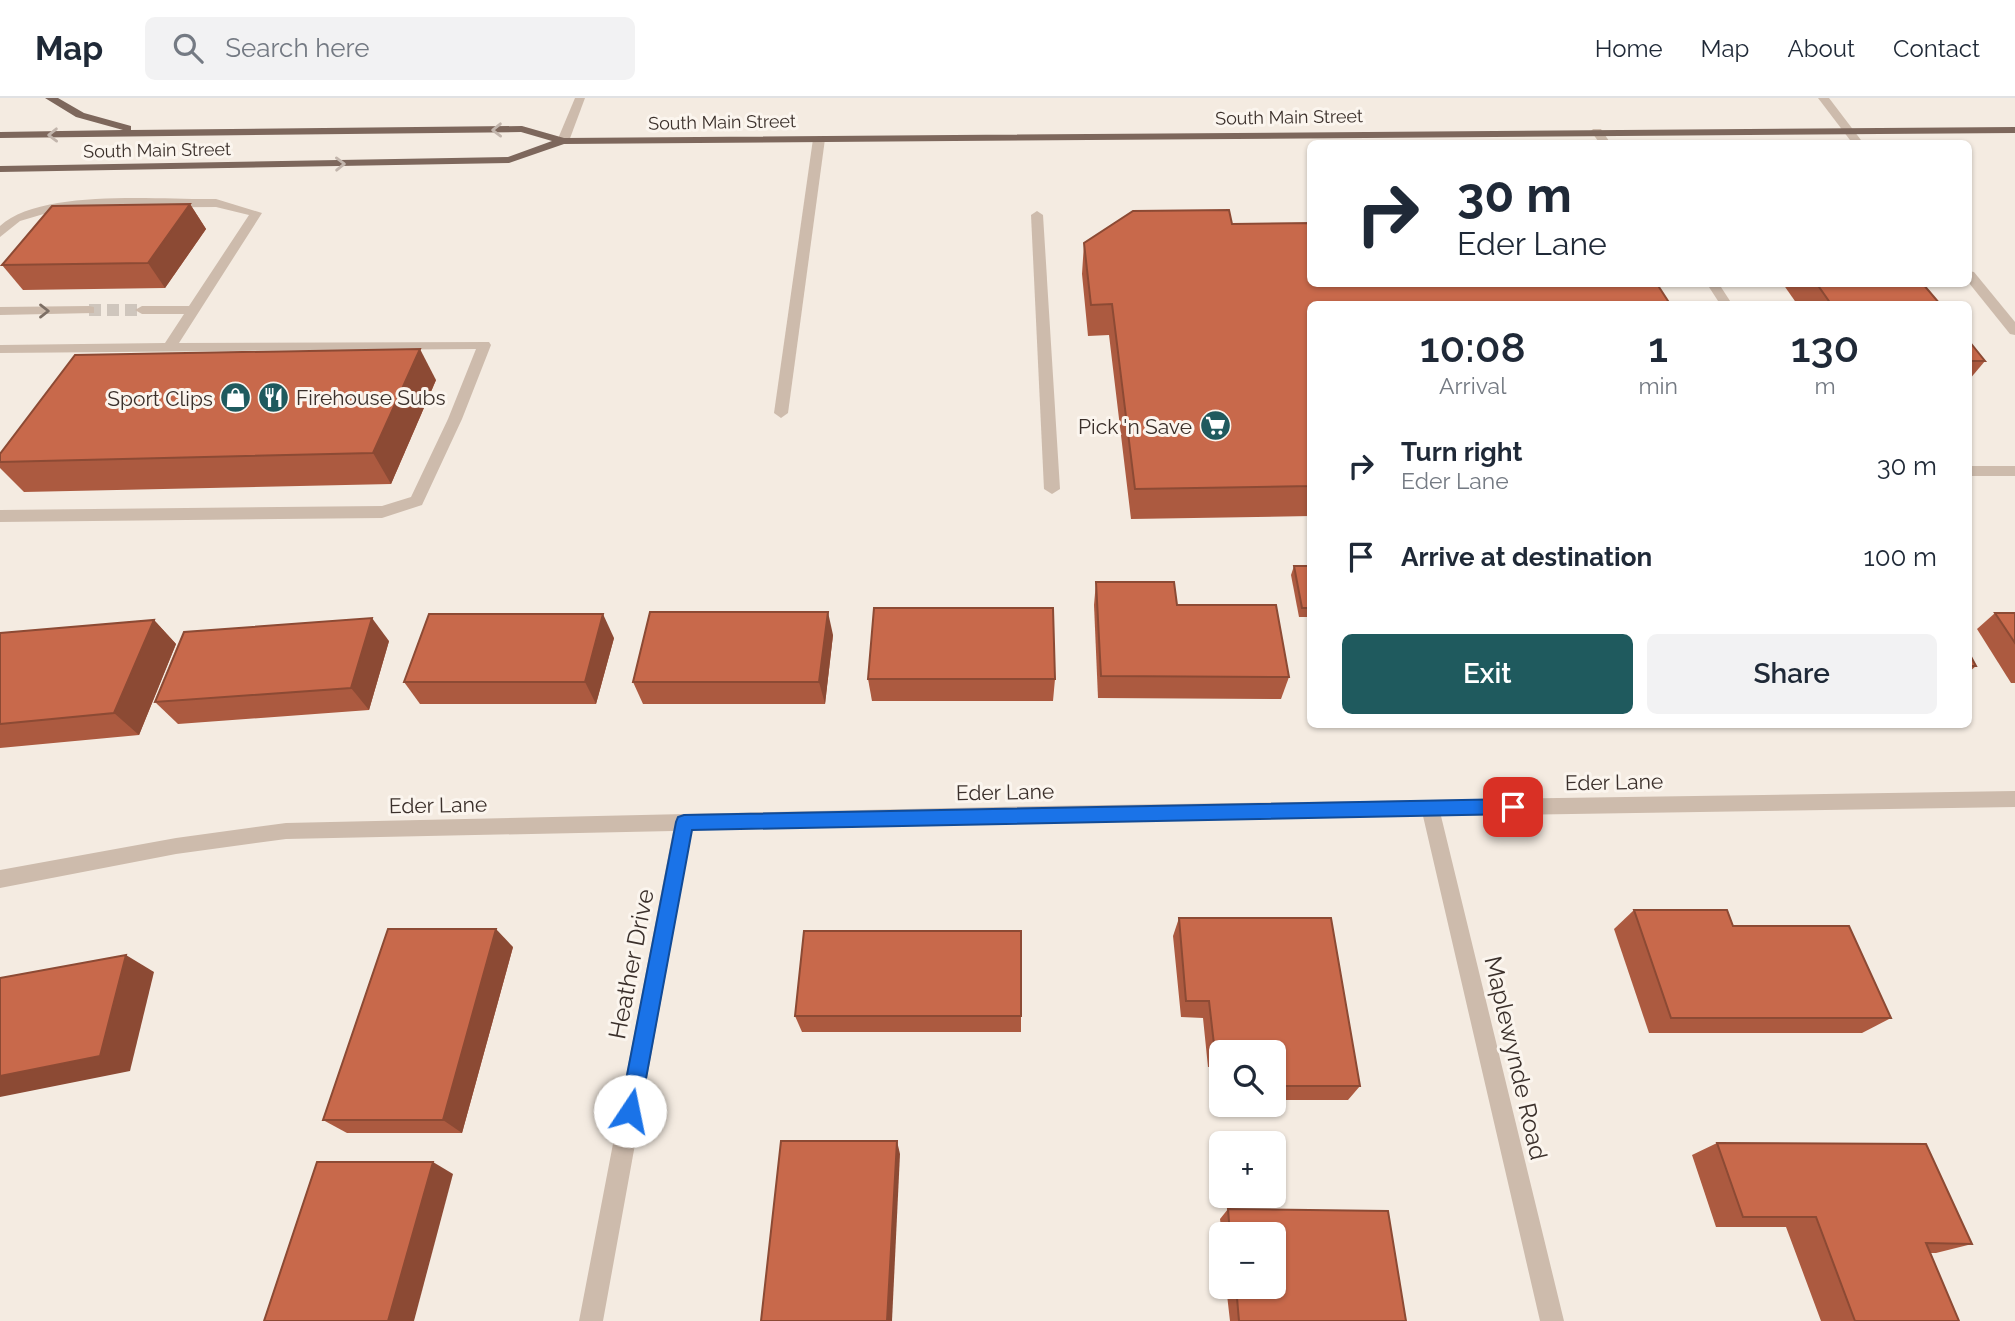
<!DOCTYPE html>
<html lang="en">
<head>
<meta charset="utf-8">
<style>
	body { margin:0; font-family:Raleway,sans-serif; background:#f2f2f3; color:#1f2937; height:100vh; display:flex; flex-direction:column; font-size:26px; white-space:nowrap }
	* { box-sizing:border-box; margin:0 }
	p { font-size:23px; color:#747a83 }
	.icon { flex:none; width:38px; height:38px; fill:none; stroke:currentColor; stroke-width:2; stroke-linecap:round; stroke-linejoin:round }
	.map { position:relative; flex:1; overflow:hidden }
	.panel { position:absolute; left:1307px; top:203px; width:665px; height:427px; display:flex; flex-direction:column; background:#fff; border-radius:10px; box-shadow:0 2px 5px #0004 }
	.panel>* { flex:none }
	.hud { position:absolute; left:1307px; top:42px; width:665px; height:147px; border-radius:10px; box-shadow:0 2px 5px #0004; background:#fff; color:#1f2937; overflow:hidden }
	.fabs { position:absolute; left:1209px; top:942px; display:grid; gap:14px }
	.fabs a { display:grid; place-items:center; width:77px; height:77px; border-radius:10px; background:#fff; box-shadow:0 2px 5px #0004; font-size:35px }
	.pin { position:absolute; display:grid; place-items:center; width:60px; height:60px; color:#fff; margin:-30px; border-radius:14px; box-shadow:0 4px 10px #0006 }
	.me { position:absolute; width:77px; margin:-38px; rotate:11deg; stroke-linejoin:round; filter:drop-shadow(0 0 5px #0008) }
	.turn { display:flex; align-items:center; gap:24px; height:147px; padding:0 35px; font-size:32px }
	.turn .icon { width:91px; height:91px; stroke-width:2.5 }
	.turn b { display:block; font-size:49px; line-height:60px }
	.eta { display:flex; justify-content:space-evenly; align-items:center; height:119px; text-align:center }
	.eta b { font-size:42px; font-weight:600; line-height:49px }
	.action { display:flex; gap:14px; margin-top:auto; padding:14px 35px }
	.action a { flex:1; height:80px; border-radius:10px; background:#1f5a5e; color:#fff; font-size:28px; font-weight:600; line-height:80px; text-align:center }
	.action a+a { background:#f2f2f3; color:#1f2937 }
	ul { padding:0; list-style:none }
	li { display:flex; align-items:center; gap:21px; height:91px; padding:0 35px }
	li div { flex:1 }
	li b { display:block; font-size:26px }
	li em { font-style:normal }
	header { display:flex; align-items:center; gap:42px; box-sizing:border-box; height:98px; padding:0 35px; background:#fff; border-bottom:2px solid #e0e1e3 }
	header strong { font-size:33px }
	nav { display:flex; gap:38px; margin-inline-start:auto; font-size:24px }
	.search { width:490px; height:63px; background:#f2f2f3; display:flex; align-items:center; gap:18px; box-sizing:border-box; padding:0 24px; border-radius:10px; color:#747a83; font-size:26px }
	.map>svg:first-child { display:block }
</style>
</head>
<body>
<header>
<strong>Map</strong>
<div class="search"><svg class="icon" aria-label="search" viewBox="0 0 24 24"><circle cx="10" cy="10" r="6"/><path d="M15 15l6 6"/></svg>Search here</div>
<nav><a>Home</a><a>Map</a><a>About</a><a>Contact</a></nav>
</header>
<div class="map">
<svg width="2015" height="1223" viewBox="0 0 2015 1223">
	<rect width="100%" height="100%" fill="#f4ebe1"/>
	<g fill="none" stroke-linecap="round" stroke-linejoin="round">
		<path stroke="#cfc6bd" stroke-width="12" stroke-dasharray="12 6" stroke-linecap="butt" d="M89 212H142"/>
		<g fill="#cdbbac" fill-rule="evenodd">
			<path d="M575 0H585L569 43 559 45 557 43Z"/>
			<path d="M1818 0H1829L1864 46H1853Z"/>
			<path d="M1593 31H1601L1611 46H1600L1591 33Z"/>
			<path d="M819 38 825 41 788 315 781 320 774 315 813 41Z"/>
			<path d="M216 101 262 115 179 245 489 244 491 247 462 321 422 407 382 420 0 424V412L382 408 411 399 448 321 476 251 0 255V247L165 245 184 216H142L135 212 142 208H189L249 117 216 109 64 110 20 123 0 139V128C41 90 160 102 216 101Z"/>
			<path d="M1037 113 1043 117 1060 391 1052 396 1044 391 1031 117Z"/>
			<path d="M1969 173 1974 174 2015 224V237L2010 236 1969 185Z"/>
			<path d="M1707 186H1719L1732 206H1720Z"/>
			<path d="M89 208 94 209V215L0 217V209Z"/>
			<rect x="1969" y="368" width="46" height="10"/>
			<path d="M2015 693V709L1441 718 1564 1223H1540L1423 718 692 732 603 1223H579L673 733 286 741 176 756 0 790V772L176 740 286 725 1043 708Z"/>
		</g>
		<path fill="#7d675c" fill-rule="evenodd" d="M45 0H58L84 15 131 28V32L522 28 564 40 2015 29V35L564 46 509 65 0 74V68L508 59 552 43 521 34 0 40V34L123 32 76 19Z"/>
	</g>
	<g fill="#ac5a40">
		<path d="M190 106 206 131 165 190 23 192 2 167Z"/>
		<path d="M1232 126 1311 186H1679L1658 188 1311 206V418L1131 421 1109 237 1088 238 1082 176 1084 145Z"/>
		<path d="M1783 186H1923L1940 206H1797Z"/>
		<path d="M1969 243 1985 263 1969 282Z"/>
		<path d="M436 282 391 386 24 394 0 370V356Z"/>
		<path d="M1294 468H1311V519H1299L1291 477Z"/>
		<path d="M1096 484 1177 507 1289 579 1281 601 1098 600 1094 507Z"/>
		<path d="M1995 515H2015V585H2011L1977 531Z"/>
		<path d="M154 522 176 546 139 637 0 650V535Z"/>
		<path d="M833 537 825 606H643L633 584Z"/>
		<path d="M614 540 596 606H420L404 584Z"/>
		<path d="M389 543 369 612 178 626 155 604Z"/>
		<path d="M1969 555 1976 568 1969 574Z"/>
		<path d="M868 581H1055L1053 603H872Z"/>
		<path d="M1634 812 1733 828 1891 920 1862 935H1649L1614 831Z"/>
		<path d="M1179 820 1360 988 1348 1002H1274V954H1222V969H1208L1203 920 1181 919 1173 838Z"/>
		<path d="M513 849 462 1035H347L323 1022Z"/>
		<path d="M795 918H1021V934H802Z"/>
		<path d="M1717 1045 1972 1146 1936 1155H1930L1959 1223H1821L1786 1129H1716L1692 1057Z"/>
		<path d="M1228 1111 1388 1113 1406 1223H1230L1226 1188H1274V1136H1222V1137L1220 1121Z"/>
	</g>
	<g fill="#8c4a34">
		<path d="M190 106 206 131 165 190 148 165Z"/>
		<path d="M420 251 436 282 391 386 373 355Z"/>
		<path d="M828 514 833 537 825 606 819 584Z"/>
		<path d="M603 516 614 540 596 606 585 584Z"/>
		<path d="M372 520 389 543 369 612 351 590Z"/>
		<path d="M154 522 176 546 139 637 114 615Z"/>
		<path d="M496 831 513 849 462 1035 443 1022Z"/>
		<path d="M126 857 154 874 130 973 0 999V978Z"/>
		<path d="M897 1043 900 1056 892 1223H887Z"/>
		<path d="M433 1064 453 1076 414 1223H388Z"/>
	</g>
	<g fill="#c8694b" stroke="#8c4a34" stroke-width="2">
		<path d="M190 106 148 165 2 167 52 108Z"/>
		<path d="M1229 112 1232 126 1311 125V186H1657L1670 206H1311V388L1135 391 1112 206 1091 207 1084 145 1133 113Z"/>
		<path d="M1817 186H1923L1940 206H1831Z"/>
		<path d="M1969 243 1985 263H1969Z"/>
		<path d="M420 251 373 355 0 364V356L75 257Z"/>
		<path d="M1294 468H1311V510H1302Z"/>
		<path d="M1096 484H1174L1177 507H1276L1289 579 1101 578Z"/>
		<path d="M874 510H1053L1055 581H868Z"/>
		<path d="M650 514H828L819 584H633Z"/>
		<path d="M1995 515H2015V545Z"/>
		<path d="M429 516H603L585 584H404Z"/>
		<path d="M372 520 351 590 155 604 184 534Z"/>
		<path d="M154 522 114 615 0 626V535Z"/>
		<path d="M1969 555 1976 568H1969Z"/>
		<path d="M1634 812H1727L1733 828H1849L1891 920H1671Z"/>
		<path d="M1179 820H1331L1360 988H1274V954L1215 955 1209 903H1186Z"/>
		<path d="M388 831H496L443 1022H323Z"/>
		<path d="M804 833H1021V918H795Z"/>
		<path d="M126 857 100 958 0 978V880Z"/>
		<path d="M781 1043H897L887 1223H761Z"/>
		<path d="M1717 1045 1926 1046 1972 1146 1926 1145 1959 1223H1855L1816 1119H1743Z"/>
		<path d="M317 1064H433L388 1223H264Z"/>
		<path d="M1228 1111 1388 1113 1406 1223H1239L1236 1188H1274V1136H1230Z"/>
	</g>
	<defs><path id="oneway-chevron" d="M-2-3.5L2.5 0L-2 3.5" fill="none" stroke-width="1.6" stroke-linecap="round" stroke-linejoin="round" transform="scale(1.75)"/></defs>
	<g stroke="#c2b5ac">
		<use href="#oneway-chevron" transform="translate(497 32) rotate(179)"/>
		<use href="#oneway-chevron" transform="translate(53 37) rotate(179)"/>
		<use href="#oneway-chevron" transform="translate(340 66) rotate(-1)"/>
	</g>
	<use stroke="#7d6f65" href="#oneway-chevron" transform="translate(44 213)"/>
	<path fill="#1a73e8" stroke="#114b97" stroke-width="2" d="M1513 701 1519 703 1522 709 1519 714 1513 716 692 732 640 1013 637 1020 630 1023 623 1020 620 1013 676 724 678 719 684 717Z"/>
	<defs>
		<symbol id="restaurant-disc" viewBox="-11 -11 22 22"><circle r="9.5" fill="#1f5a5e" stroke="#fbf5ee"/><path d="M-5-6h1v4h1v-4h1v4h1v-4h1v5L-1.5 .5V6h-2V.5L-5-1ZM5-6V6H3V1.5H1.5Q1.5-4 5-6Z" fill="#fff"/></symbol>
		<symbol id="shop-disc" viewBox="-11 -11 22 22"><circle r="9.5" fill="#1f5a5e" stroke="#fbf5ee"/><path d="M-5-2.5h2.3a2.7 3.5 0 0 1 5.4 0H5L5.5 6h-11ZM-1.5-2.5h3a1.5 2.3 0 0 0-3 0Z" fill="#fff"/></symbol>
		<symbol id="supermarket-disc" viewBox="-11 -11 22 22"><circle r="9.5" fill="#1f5a5e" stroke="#fbf5ee"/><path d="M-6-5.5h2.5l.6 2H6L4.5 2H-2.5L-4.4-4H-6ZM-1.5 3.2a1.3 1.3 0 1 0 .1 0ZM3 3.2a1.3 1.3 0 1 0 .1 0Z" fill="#fff"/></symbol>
	</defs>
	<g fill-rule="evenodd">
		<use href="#restaurant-disc" x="256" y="282" width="35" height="35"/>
		<use href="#shop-disc" x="218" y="282" width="35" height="35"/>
		<use href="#supermarket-disc" x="1198" y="310" width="35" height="35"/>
	</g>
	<g text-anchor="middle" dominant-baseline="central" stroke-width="6" stroke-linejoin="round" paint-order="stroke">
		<g font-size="18" fill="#3b302b" stroke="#fbf5ee">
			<text transform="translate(1289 19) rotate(-1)">South Main Street</text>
			<text transform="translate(722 24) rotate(-1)">South Main Street</text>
			<text transform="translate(157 52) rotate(-1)">South Main Street</text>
		</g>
		<g font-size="21" fill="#3b302b" stroke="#fbf5ee" text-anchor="end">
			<text x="296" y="299" text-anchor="start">Firehouse Subs</text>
			<text x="213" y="300">Sport Clips</text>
			<text x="1192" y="328">Pick 'n Save</text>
		</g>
		<g font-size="21" fill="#3b302b" stroke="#fbf5ee">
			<text transform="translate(1614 684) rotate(-1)">Eder Lane</text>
			<text transform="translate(1005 694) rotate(-1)">Eder Lane</text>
			<text transform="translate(438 707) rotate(-1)">Eder Lane</text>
		</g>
		<g font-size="24" fill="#3b302b" stroke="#fbf5ee">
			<text transform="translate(631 866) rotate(-79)">Heather Drive</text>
			<text transform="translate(1516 960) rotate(77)">Maplewynde Road</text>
		</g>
	</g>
</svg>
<div class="fabs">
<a><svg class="icon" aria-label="search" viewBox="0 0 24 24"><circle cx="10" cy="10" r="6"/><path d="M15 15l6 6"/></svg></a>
<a>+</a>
<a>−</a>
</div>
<div class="pin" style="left:1513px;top:709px;background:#d93025"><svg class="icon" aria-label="arrive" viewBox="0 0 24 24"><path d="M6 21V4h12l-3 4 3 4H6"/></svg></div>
<svg class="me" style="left:630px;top:1013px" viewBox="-20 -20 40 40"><circle r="19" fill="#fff"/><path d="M0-13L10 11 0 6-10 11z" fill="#1a73e8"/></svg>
<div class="hud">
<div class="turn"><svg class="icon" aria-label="right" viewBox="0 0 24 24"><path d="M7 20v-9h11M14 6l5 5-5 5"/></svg><div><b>30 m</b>Eder Lane</div></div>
</div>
<section class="panel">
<div class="eta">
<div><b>10:08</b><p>Arrival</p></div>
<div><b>1</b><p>min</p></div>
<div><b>130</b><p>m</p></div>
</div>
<ul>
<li><svg class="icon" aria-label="right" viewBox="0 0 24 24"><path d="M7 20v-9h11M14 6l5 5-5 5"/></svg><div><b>Turn right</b><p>Eder Lane</p></div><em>30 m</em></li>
<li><svg class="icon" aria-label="arrive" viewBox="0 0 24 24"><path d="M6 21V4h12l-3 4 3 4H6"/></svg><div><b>Arrive at destination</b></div><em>100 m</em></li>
</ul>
<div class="action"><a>Exit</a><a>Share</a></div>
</section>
</div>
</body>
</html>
